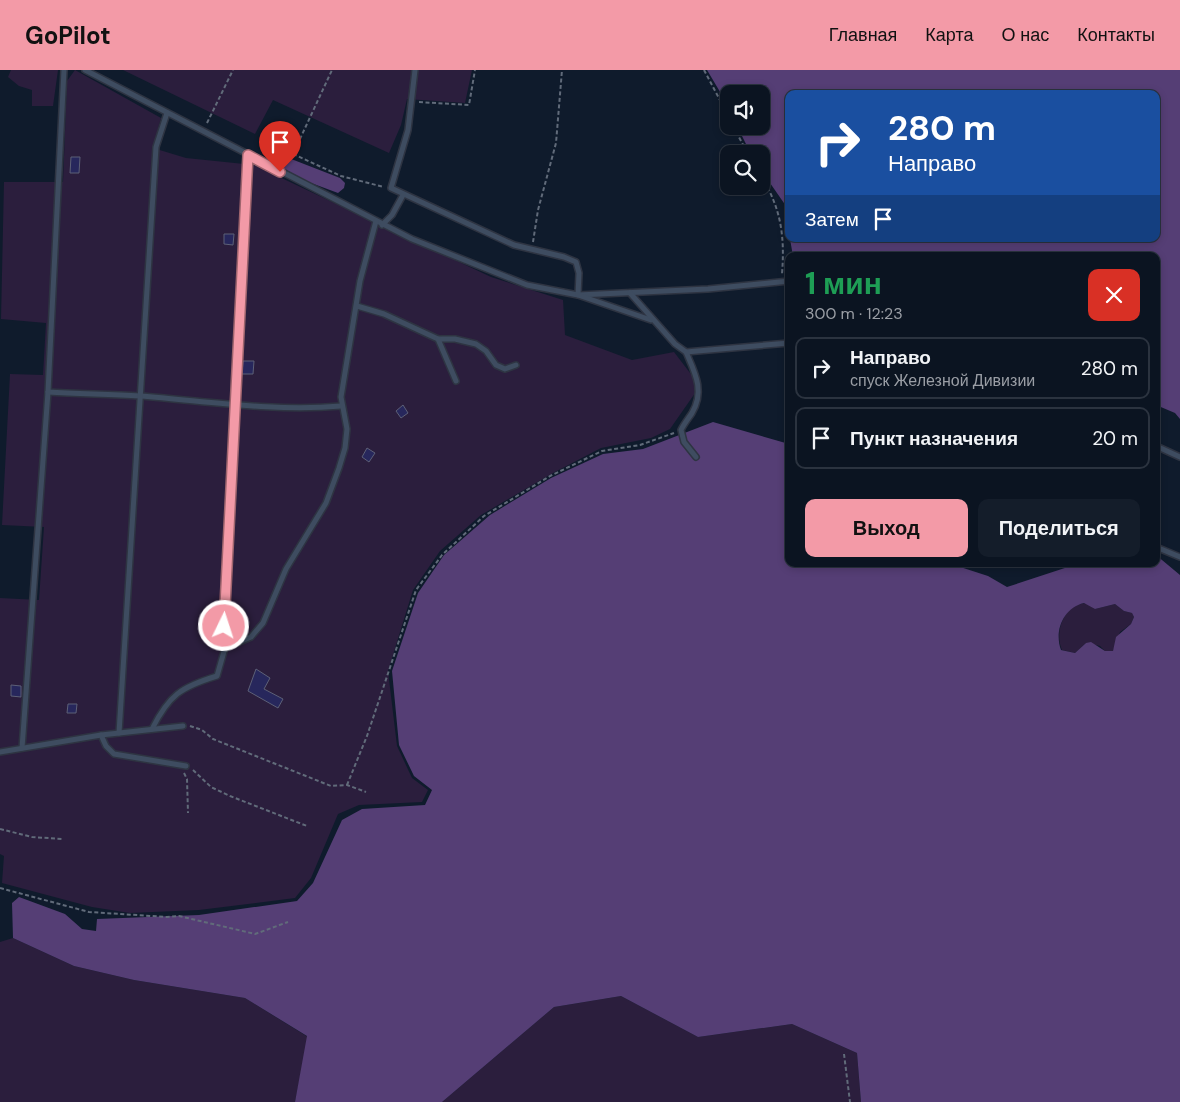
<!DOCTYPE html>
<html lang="ru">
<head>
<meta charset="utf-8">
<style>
	body { margin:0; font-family:"DM Sans",sans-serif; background:#141d2a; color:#f1f3f6; height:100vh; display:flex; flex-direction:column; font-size:19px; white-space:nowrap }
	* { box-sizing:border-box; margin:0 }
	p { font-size:16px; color:#9a9ea5 }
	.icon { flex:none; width:28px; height:28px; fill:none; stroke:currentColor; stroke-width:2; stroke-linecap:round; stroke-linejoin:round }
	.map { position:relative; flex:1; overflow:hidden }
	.drawer { position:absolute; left:785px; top:182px; width:375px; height:315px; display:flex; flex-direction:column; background:#0b1421; border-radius:10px; box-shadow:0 2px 8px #0003,0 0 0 1px #2b333f }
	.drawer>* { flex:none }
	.banner { position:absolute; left:785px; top:20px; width:375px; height:152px; border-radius:10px; box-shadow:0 2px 8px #0003,0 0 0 1px #2b333f; background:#1a4fa0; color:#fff; overflow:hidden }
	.buttons { position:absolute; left:720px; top:15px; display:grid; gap:10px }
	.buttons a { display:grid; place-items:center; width:50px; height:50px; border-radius:10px; background:#0b1421; box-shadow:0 2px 8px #0003,0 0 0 1px #2b333f; font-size:25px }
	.pin { position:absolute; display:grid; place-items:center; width:42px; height:42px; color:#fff; margin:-51px -21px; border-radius:50% 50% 50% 0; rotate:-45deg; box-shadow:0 0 5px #0007 }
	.pin .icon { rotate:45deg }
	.me { position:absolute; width:55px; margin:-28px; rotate:4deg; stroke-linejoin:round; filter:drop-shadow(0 0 4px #0008) }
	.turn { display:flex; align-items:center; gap:18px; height:105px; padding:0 20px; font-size:22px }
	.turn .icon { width:65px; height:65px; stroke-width:2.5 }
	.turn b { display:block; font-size:35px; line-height:42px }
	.then { display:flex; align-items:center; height:48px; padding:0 20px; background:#0003; gap:10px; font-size:19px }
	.round { display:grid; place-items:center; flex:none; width:52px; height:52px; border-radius:10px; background:#141d2a }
	.headline { display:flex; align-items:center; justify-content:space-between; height:85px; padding:0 20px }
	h1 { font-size:30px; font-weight:800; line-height:38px; color:#1e9e55 }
	.action { display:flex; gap:10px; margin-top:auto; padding:10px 20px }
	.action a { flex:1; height:58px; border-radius:10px; background:#f39aa7; color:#111; font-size:20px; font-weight:800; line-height:58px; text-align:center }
	.action a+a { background:#141d2a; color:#f1f3f6 }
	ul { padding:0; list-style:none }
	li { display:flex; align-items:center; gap:15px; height:62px; margin:0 10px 8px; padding:0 10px; border:2px solid #2b333f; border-radius:10px }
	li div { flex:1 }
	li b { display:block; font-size:19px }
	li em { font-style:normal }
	header { display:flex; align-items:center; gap:30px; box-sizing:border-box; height:70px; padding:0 25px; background:#f39aa7; color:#111 }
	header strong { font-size:24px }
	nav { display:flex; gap:28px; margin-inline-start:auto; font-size:18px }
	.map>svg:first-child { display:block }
</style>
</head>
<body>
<header>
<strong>GoPilot</strong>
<nav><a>Главная</a><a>Карта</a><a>О нас</a><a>Контакты</a></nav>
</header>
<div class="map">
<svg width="1180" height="1032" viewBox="0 0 1180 1032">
	<rect width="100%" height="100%" fill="#0f1b2c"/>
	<g fill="#2b1e3d">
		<path d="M11 0H58L53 36H32V20L19 16 8 7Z"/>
		<path d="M75 0 161 48 153 78 186 88 254 95 491 207 563 230 565 265 632 290 674 282 700 316 670 359 651 368 601 378 553 403 481 445 440 481 413 520 388 601 397 676 412 708 428 720 422 732 359 735 338 744 311 808 295 828 199 840 130 843 92 837 2 813 4 786 0 784V528L39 530 44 457 2 455 10 304 43 305 46 253 1 249 4 112H63L67 11Z"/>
		<path d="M123 0H472L465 33 407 29 401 55 389 83 273 30 255 64Z"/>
		<path d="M1087 533 1095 539 1115 534 1124 541 1132 543 1134 547 1131 554 1120 562 1113 581H1105L1100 576 1086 573 1075 583 1062 580C1054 561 1064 534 1087 533Z"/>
		<path d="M13 868 74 896 134 910 245 928 308 967 295 1032H0V872Z"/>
		<path d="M621 926 698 967 792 954 857 983 861 1032H442L554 937Z"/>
	</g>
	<g fill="#553e75" fill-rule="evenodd">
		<path d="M707 0H1180V349L1175 343 1156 335V186H793L790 169H1156V24H789V157L786 136 761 100V84H751L737 56H761V24H729V37Z"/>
		<path d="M269 85H281L340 108 345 113 344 118 338 123 303 110 268 89Z"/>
		<path d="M713 352 789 374V494H951L988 506 1007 517 1077 494H1156V485L1180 505V1032H861L857 983 792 954 698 967 621 926 554 937 442 1032H295L307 966 245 928 134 910 74 896 13 868 12 833 19 827 65 844 82 859 96 861 97 849 199 845 297 831 313 813 342 750 362 739 425 735 432 720 414 706 399 675 392 601 418 523 444 485 490 445 551 408 603 384 643 379ZM1084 533 1095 539 1115 534 1124 541 1132 543 1134 547 1131 554 1116 567 1113 581H1105L1091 572 1086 573 1075 583 1061 580C1054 561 1063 538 1084 533Z"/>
	</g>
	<g fill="#27275c" stroke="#5d6077">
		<path d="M71 87H80L79 103H70Z"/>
		<path d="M224 164H234L233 175 224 174Z"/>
		<path d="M243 291H254L253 304H242Z"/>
		<path d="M403 335 408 343 401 348 396 341Z"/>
		<path d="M367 378 375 383 369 392 362 387Z"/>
		<path d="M256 599 270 608 264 619 283 629 278 638 248 621Z"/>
		<path d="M11 615 21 616V627L11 626Z"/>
		<path d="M68 634H77L76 643H67Z"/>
	</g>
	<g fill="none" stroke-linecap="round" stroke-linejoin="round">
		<defs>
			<g id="service">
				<path d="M85 0 412 169 527 215 578 225 708 219 789 211"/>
				<path d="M415 0 408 60 391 118 514 175 564 187 576 192 579 203 578 225 651 250"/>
				<path d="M382 155 392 145 403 125"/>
				<path d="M630 223 675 274 686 282 789 273"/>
				<path d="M357 236 384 244 438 269H455L476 274 486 281 496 295 505 299 516 295"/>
				<path d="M438 269 456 311"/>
				<path d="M686 282C695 303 705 321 692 343 688 349 684 354 681 360L684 372 696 387"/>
				<path d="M48 322C79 324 109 324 140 326 207 331 274 342 341 336"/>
				<path d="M1156 376 1180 387"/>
				<path d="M1156 477 1180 487"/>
				<path d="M225 578 251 567 263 553 286 499 326 433 339 398 345 378 347 359 341 327 360 211 376 151"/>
				<path d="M152 659C169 625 181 617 217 606L225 578 223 556 248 85"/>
				<path d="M119 663 156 77 167 43"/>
				<path d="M101 665 106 676 114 684 186 696"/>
				<path d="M22 678 48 322 64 0"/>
				<path d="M0 682 101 665 183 656"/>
			</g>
		</defs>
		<use href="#service" stroke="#2e3442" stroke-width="8"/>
		<g stroke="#616b7a" stroke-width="2" stroke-dasharray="4 2.5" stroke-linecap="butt">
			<path d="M704 0 729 47"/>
			<path d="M419 32 469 35 475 0"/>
			<path d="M207 53 233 0"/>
			<path d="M733 56 748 84"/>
			<path d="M293 84 341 106 384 117"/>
			<path d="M267 86 268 83 274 80 293 84 332 0"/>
			<path d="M761 106C781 138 785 166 782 204"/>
			<path d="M533 172 538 140 556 73 562 0"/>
			<path d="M190 656 202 660 213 669 331 716 347 715 366 722"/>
			<path d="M193 700 211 717 230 726 307 756"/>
			<path d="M184 703 187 709 188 743"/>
			<path d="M347 715 367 666 416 520 442 485 484 446 550 406 602 381 640 375 674 363"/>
			<path d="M0 759 32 767 62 769"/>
			<path d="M0 818 89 842 167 847 179 846 255 864 288 852"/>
			<path d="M844 984 850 1032"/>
		</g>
		<use href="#service" stroke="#3e4c60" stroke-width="5"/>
	</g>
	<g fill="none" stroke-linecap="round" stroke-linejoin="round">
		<defs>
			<path id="route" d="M224 556 248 85 280 102"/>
		</defs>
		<use href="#route" stroke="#9e646d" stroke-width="12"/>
		<use href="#route" stroke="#f39aa7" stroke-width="9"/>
	</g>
</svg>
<div class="buttons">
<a><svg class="icon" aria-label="sound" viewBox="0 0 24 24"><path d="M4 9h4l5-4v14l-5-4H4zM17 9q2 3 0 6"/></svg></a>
<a><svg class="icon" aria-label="search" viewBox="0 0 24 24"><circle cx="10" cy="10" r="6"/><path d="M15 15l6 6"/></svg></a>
</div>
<div class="pin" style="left:280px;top:102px;background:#d93025"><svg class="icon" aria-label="arrive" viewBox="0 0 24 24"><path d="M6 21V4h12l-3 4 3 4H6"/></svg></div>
<svg class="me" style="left:224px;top:556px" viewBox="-20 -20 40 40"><circle r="17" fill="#f39aa7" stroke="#fff" stroke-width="3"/><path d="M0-11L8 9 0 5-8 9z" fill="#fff"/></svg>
<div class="banner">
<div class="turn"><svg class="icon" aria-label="right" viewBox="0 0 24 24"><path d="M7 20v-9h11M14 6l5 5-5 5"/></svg><div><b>280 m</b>Направо</div></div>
<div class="then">Затем<svg class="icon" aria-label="arrive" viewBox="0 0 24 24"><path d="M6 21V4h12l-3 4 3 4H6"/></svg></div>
</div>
<section class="drawer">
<div class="headline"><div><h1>1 мин</h1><p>300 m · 12:23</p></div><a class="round" style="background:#d93025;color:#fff"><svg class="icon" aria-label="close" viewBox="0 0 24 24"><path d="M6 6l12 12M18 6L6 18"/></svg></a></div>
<ul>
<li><svg class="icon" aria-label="right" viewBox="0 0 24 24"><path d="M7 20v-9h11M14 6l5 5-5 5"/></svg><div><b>Направо</b><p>спуск Железной Дивизии</p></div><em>280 m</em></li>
<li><svg class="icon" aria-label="arrive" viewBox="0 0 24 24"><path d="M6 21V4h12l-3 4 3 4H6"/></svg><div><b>Пункт назначения</b></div><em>20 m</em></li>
</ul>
<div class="action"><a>Выход</a><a>Поделиться</a></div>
</section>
</div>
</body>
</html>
